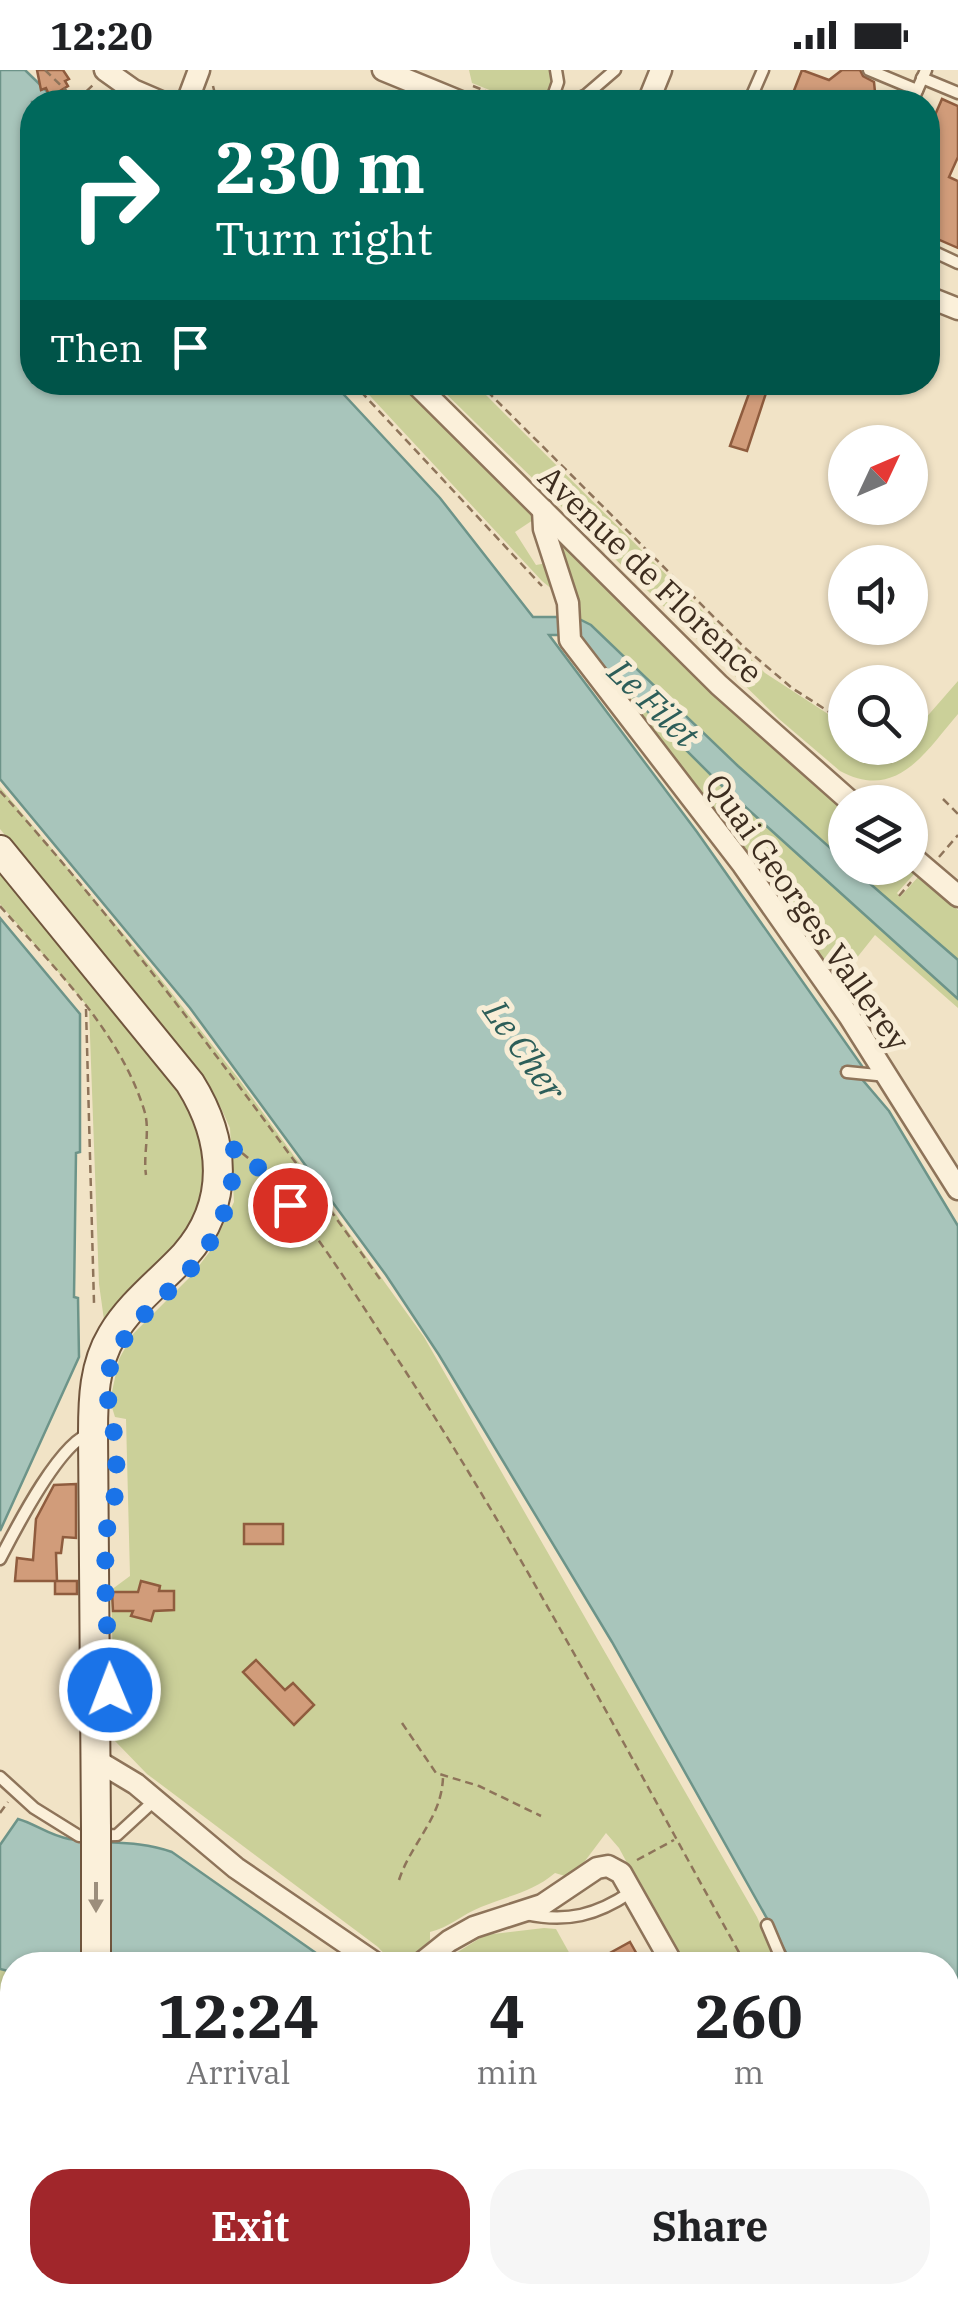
<!DOCTYPE html>
<html lang="en">
<head>
<meta charset="utf-8">
<style>
	body { margin:0; font-family:"IBM Plex Serif",serif; background:#f6f6f6; color:#202124; height:100vh; display:flex; flex-direction:column; font-size:38px; white-space:nowrap }
	* { box-sizing:border-box; margin:0 }
	p { font-size:32px; color:#757577 }
	.icon { flex:none; width:55px; height:55px; fill:none; stroke:currentColor; stroke-width:2; stroke-linecap:round; stroke-linejoin:round }
	.map { position:relative; flex:1; overflow:hidden }
	.drawer { position:absolute; left:0px; top:1882px; width:960px; height:352px; display:flex; flex-direction:column; background:#fff; border-radius:40px 40px 0 0; box-shadow:0 2px 8px #0004 }
	.drawer>* { flex:none }
	.hud { position:absolute; left:20px; top:20px; width:920px; height:305px; border-radius:40px; box-shadow:0 2px 8px #0004; background:#00695c; color:#fff; overflow:hidden }
	.needle { width:65px; rotate:46deg }
	.tools { position:absolute; left:828px; top:355px; display:grid; gap:20px }
	.tools a { display:grid; place-items:center; width:100px; height:100px; border-radius:50%; background:#fff; box-shadow:0 2px 8px #0004; font-size:50px }
	.pin { position:absolute; display:grid; place-items:center; width:85px; height:85px; color:#fff; margin:-42px; border:5px solid #fff; border-radius:50%; box-shadow:0 2px 10px #0007 }
	.me { position:absolute; width:110px; margin:-55px; rotate:359deg; stroke-linejoin:round; filter:drop-shadow(0 0 8px #0008) }
	.turn { display:flex; align-items:center; gap:35px; height:210px; padding:0 30px; font-size:45px }
	.turn .icon { width:130px; height:130px; stroke-width:2.5 }
	.turn b { display:block; font-size:70px; line-height:85px }
	.then { display:flex; align-items:center; height:95px; padding:0 30px; background:#0003; gap:20px; font-size:38px }
	.eta { display:flex; justify-content:space-evenly; align-items:center; height:170px; text-align:center }
	.eta b { font-size:60px; font-weight:700; line-height:70px }
	.action { display:flex; gap:20px; margin-top:auto; padding:20px 30px }
	.action a { flex:1; height:115px; border-radius:40px; background:#a1262b; color:#fff; font-size:40px; font-weight:700; line-height:115px; text-align:center }
	.action a+a { background:#f6f6f6; color:#202124 }
	.status { display:flex; justify-content:space-between; align-items:center; height:70px; padding:0 50px; background:#fff; direction:ltr }
	.status svg { height:28px; fill:currentColor }
	.map>svg:first-child { display:block }
</style>
</head>
<body>
<div class="status"><b>12:20</b><svg viewBox="0 0 49 12"><path d="M0 12V9h3v3zM5 12V6h3v6zM10 12V3h3v9zM15 12V0h3v12zM26 1h20v11H26zM47 4h2v5h-2z"/></svg></div>
<div class="map">
<svg width="958" height="2233" viewBox="0 0 958 2233">
	<rect width="100%" height="100%" fill="#f1e3c6"/>
	<g fill="#cbd099">
		<path d="M469 0H550L554 14 543 32H519L472 13Z"/>
		<path d="M358 313H399L530 441 533 450 515 462 536 495 547 493 559 525 542 511Z"/>
		<path d="M435 313H474L765 603 845 655V678H879L895 691 898 687 895 683 900 678H910V666L958 611V644C926 681 897 732 840 701L779 649Z"/>
		<path d="M562 474 722 631 845 742V791L738 696 591 555 575 547Z"/>
		<path d="M582 576 720 714 958 929V938L875 865 836 914Z"/>
		<path d="M0 717 152 898 238 1008 424 1267 757 1847 778 1895H682L619 1778 606 1763 582 1795 565 1806 555 1803C533 1822 507 1826 481 1837 463 1844 448 1858 430 1862V1870C416 1884 409 1890 389 1889L378 1877 147 1704 115 1671 111 1520 130 1506 126 1349 115 1347 110 1331 119 1289 133 1264 191 1206 211 1180 234 1132 230 1058 221 1038 186 986 0 759Z"/>
		<path d="M0 795 187 1028 211 1088 198 1150 105 1257 99 1214 89 938 0 834Z"/>
		<path d="M852 798H908L915 803 897 823 900 827 919 806 958 840V890Z"/>
		<path d="M544 1858 556 1859 576 1895H437L485 1865Z"/>
		<path d="M0 1899 12 1902V2147L0 2142Z"/>
		<path d="M283 2223H422L436 2233H331Z"/>
	</g>
	<g fill="#a8c5bb" stroke="#6d9489" stroke-width="2.5">
		<path d="M0 0H25L58 32H32V312L333 313 440 428 533 547H575L591 555 738 696 845 791V798H852L958 890V929L720 714 582 576 561 565H549L697 762 862 996 861 1008 889 1041 958 1156V2200L948 2180V1895H793L612 1572 439 1285 386 1205 190 938 0 709Z"/>
		<path d="M0 848 80 944V1082L76 1083 74 1227 78 1228 79 1287 0 1461Z"/>
		<path d="M18 1749C36 1754 48 1765 69 1769 105 1775 135 1769 172 1782L333 1895H12V1902L0 1899V1775Z"/>
		<path d="M0 2142 12 2147V2222H283L331 2233H0Z"/>
		<path d="M780 2223 790 2233H436L422 2223Z"/>
	</g>
	<g fill="#d19c7a" stroke="#8f5c3e" stroke-width="2.5">
		<path d="M37 0H63L69 9 65 11 68 16 50 27 46 18 41 20Z"/>
		<path d="M802 0 829 10 842 0H860L863 6 874 12 876 32H803L805 28 793 23Z"/>
		<path d="M942 29 958 36V87L949 107 958 111V178L928 165V61Z"/>
		<path d="M752 315 767 320 747 381 730 376Z"/>
		<path d="M76 1414V1468L63 1467 61 1483H56L57 1511H77V1524H55V1511H15L17 1488 33 1490 36 1449 54 1415Z"/>
		<rect x="244" y="1454" width="39" height="20"/>
		<path d="M141 1511 160 1516 159 1521H174V1540L154 1541 151 1551 131 1546 133 1541H113L112 1522H138Z"/>
		<path d="M256 1590 285 1620 293 1613 314 1635 294 1655 243 1602Z"/>
		<path d="M630 1872 643 1895H588Z"/>
	</g>
	<g fill="none" stroke-linecap="round" stroke-linejoin="round">
		<defs>
			<g id="lane">
				<path d="M869 0 917 20"/>
				<path d="M922 8 958 23"/>
				<path d="M551 32 558 12 556 0"/>
				<path d="M571 32 586 25 615 0"/>
				<path d="M749 32 763 0"/>
				<path d="M912 32 926 0"/>
				<path d="M928 179 958 193"/>
				<path d="M847 1002 887 1006"/>
				<path d="M0 1489C15 1460 61 1369 92 1363"/>
				<path d="M0 1707 34 1738 79 1766 117 1765 155 1730"/>
				<path d="M526 1844C567 1853 597 1845 631 1822"/>
				<path d="M767 1855 784 1895"/>
			</g>
			<g id="street">
				<path d="M105 0 133 20 161 32"/>
				<path d="M383 0 461 32"/>
				<path d="M187 32 199 0"/>
				<path d="M648 32 661 0"/>
				<path d="M928 227 958 239"/>
				<path d="M414 312 719 615 851 732"/>
				<path d="M543 440 544 459 568 533 570 570 743 795 849 946 958 1119"/>
				<path d="M910 785 958 826"/>
				<path d="M96 1690 136 1714 236 1798 378 1895"/>
				<path d="M419 1895 449 1871 474 1857 542 1835 597 1798 608 1796 621 1803 673 1895"/>
			</g>
			<g id="secondary">
				<path d="M0 780 190 1013C225 1069 231 1133 185 1185 161 1211 130 1234 112 1265 94 1295 93 1329 93 1363L96 1759"/>
				<path d="M84 2233 85 2222"/>
			</g>
		</defs>
		<use href="#lane" stroke="#8e745a" stroke-width="15"/>
		<use href="#street" stroke="#8e745a" stroke-width="25"/>
		<use href="#secondary" stroke="#70553d" stroke-width="32"/>
		<g stroke="#8e745a" stroke-width="2.5" stroke-dasharray="8 5" stroke-linecap="butt">
			<path d="M45 0 78 32"/>
			<path d="M213 16 217 32"/>
			<path d="M473 16 513 32"/>
			<path d="M77 30 93 15"/>
			<path d="M352 312 542 516"/>
			<path d="M478 312 745 578 792 618 845 652"/>
			<path d="M883 678 894 687"/>
			<path d="M0 721C138 875 259 1041 380 1209"/>
			<path d="M943 729 958 744"/>
			<path d="M939 787 958 765"/>
			<path d="M899 826 911 812"/>
			<path d="M0 836C54 898 121 962 145 1043 150 1063 143 1085 146 1105"/>
			<path d="M86 939 94 1233"/>
			<path d="M242 1083C293 1123 348 1214 385 1270 518 1471 629 1685 746 1895"/>
			<path d="M402 1653 436 1703 479 1716 541 1746"/>
			<path d="M0 1743 8 1732"/>
			<path d="M637 1790 674 1770"/>
			<path d="M399 1810C411 1773 442 1748 443 1707"/>
			<path d="M0 1975 12 2007"/>
			<path d="M0 2017 12 2014"/>
			<path d="M11 2097 12 2028"/>
			<path d="M0 2099 11 2097"/>
			<path d="M842 2222 855 2225 863 2233"/>
			<path d="M866 2222 868 2233"/>
			<path d="M921 2222 926 2233"/>
		</g>
		<use href="#lane" stroke="#fbf0da" stroke-width="10"/>
		<use href="#street" stroke="#fbf0da" stroke-width="20"/>
		<use href="#secondary" stroke="#fbf0da" stroke-width="28"/>
		<defs>
			<path id="secondary-bridge" d="M96 1895V1759"/>
		</defs>
		<use href="#secondary-bridge" stroke="#70553d" stroke-width="32" stroke-linecap="butt"/>
		<use href="#secondary-bridge" stroke="#fbf0da" stroke-width="28"/>
	</g>
	<defs><path id="oneway-solid" d="M-6-.8H1V-3.2L6.5 0L1 3.2V.8H-6Z" transform="scale(2.5)"/></defs>
	<use fill="#9c8e7c" href="#oneway-solid" transform="translate(96 1827) rotate(90)"/>
	<g fill="none" stroke-linecap="round" stroke-linejoin="round">
		<path stroke="#1a73e8" stroke-width="18" stroke-dasharray="0 32.4" d="M110 1620C109 1567 102 1513 107 1460 108 1447 114 1436 115 1423 118 1401 116 1369 111 1347 108 1328 104 1314 111 1295 123 1263 147 1241 172 1218 214 1179 235 1136 234 1078L256 1095 290 1135"/>
	</g>
	<g text-anchor="middle" dominant-baseline="central" stroke-width="10" stroke-linejoin="round" paint-order="stroke">
		<g font-size="32" fill="#3d2d1f" stroke="#f8edd6">
			<text transform="translate(651 504) rotate(44)">Avenue de Florence</text>
			<text transform="translate(808 842) rotate(55)">Quai Georges Vallerey</text>
		</g>
		<g font-size="35" font-style="italic" fill="#2d5e59" stroke="#f8edd6">
			<text transform="translate(654 633) rotate(44)">Le Filet</text>
			<text transform="translate(525 980) rotate(55)">Le Cher</text>
		</g>
	</g>
</svg>
<div class="tools">
<a><svg class="needle" viewBox="-14 -14 28 28"><path d="M0-13l5 13h-10z" fill="#e53935"/><path d="M0 13l5-13h-10z" fill="#757577"/></svg></a>
<a><svg class="icon" aria-label="sound" viewBox="0 0 24 24"><path d="M4 9h4l5-4v14l-5-4H4zM17 9q2 3 0 6"/></svg></a>
<a><svg class="icon" aria-label="search" viewBox="0 0 24 24"><circle cx="10" cy="10" r="6"/><path d="M15 15l6 6"/></svg></a>
<a><svg class="icon" aria-label="layers" viewBox="0 0 24 24"><path d="M12 4l9 5-9 5-9-5zM3 14l9 5 9-5"/></svg></a>
</div>
<div class="pin" style="left:290px;top:1135px;background:#d93025"><svg class="icon" aria-label="arrive" viewBox="0 0 24 24"><path d="M6 21V4h12l-3 4 3 4H6"/></svg></div>
<svg class="me" style="left:110px;top:1620px" viewBox="-20 -20 40 40"><circle r="17" fill="#1a73e8" stroke="#fff" stroke-width="3"/><path d="M0-11L8 9 0 5-8 9z" fill="#fff"/></svg>
<div class="hud">
<div class="turn"><svg class="icon" aria-label="right" viewBox="0 0 24 24"><path d="M7 20v-9h11M14 6l5 5-5 5"/></svg><div><b>230 m</b>Turn right</div></div>
<div class="then">Then<svg class="icon" aria-label="arrive" viewBox="0 0 24 24"><path d="M6 21V4h12l-3 4 3 4H6"/></svg></div>
</div>
<section class="drawer">
<div class="eta">
<div><b>12:24</b><p>Arrival</p></div>
<div><b>4</b><p>min</p></div>
<div><b>260</b><p>m</p></div>
</div>
<div class="action"><a>Exit</a><a>Share</a></div>
</section>
</div>
</body>
</html>
